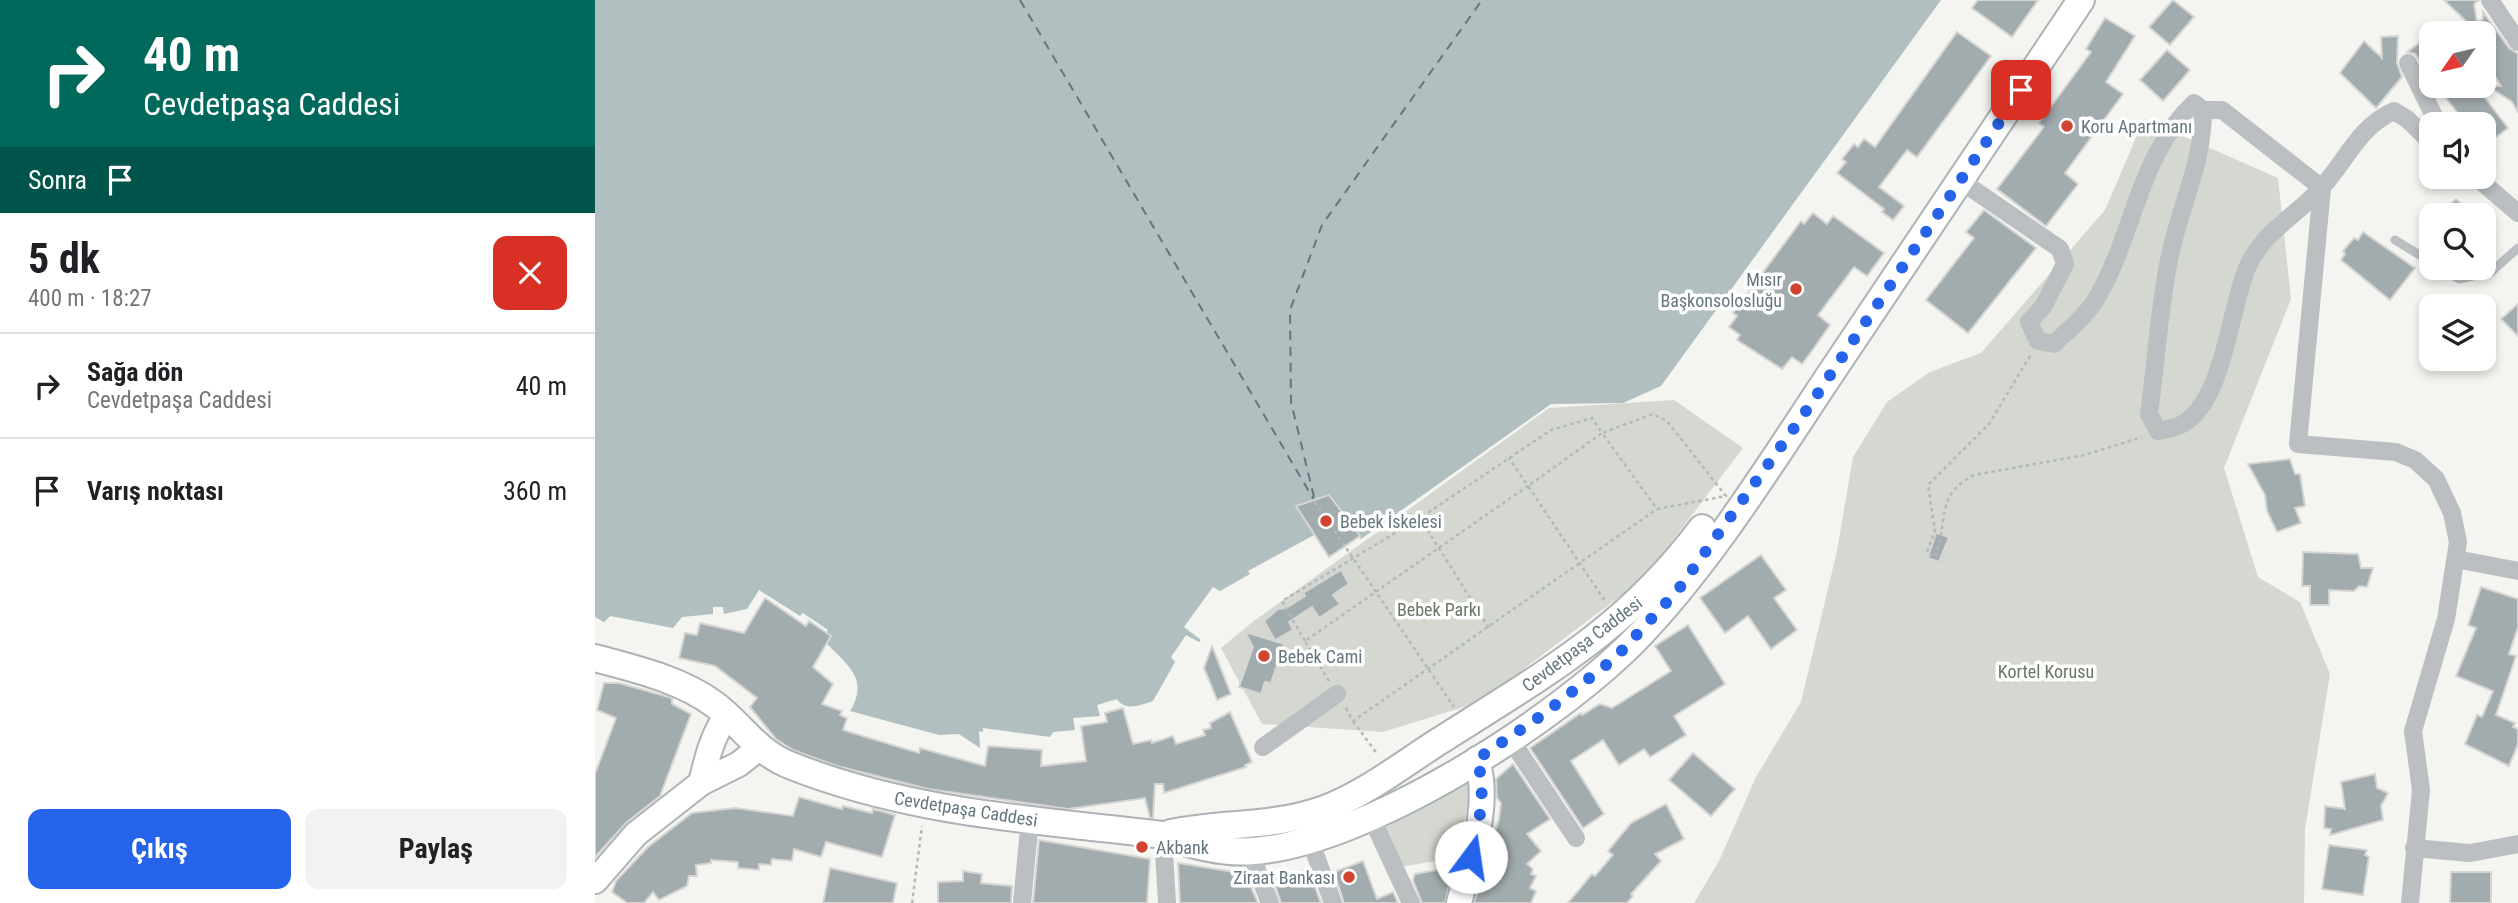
<!DOCTYPE html>
<html lang="tr">
<head>
<meta charset="utf-8">
<style>
	body { margin:0; font-family:"Roboto Condensed",sans-serif; background:#f2f2f2; color:#202124; height:100vh; display:flex; flex-direction:column; font-size:26px; white-space:nowrap }
	* { box-sizing:border-box; margin:0 }
	p { font-size:23px; color:#757577 }
	.icon { flex:none; width:38px; height:38px; fill:none; stroke:currentColor; stroke-width:2; stroke-linecap:round; stroke-linejoin:round }
	.map { position:relative; flex:1; overflow:hidden }
	.sheet { display:flex; flex-direction:column; background:#fff; width:595px }
	.sheet>* { flex:none }
	.top-card { background:#00695c; color:#fff; overflow:hidden }
	.needle { width:46px; rotate:236deg }
	.controls { position:absolute; left:1824px; top:21px; display:grid; gap:14px }
	.controls a { display:grid; place-items:center; width:77px; height:77px; border-radius:14px; background:#fff; box-shadow:0 4px 10px #0003; font-size:35px }
	.pin { position:absolute; display:grid; place-items:center; width:60px; height:60px; color:#fff; margin:-30px; border-radius:14px; box-shadow:0 4px 10px #0006 }
	.me { position:absolute; width:77px; margin:-38px; rotate:14deg; stroke-linejoin:round; filter:drop-shadow(0 0 5px #0008) }
	.turn { display:flex; align-items:center; gap:24px; height:147px; padding:0 28px; font-size:32px }
	.turn .icon { width:91px; height:91px; stroke-width:2.5 }
	.turn b { display:block; font-size:49px; line-height:60px }
	.then { display:flex; align-items:center; height:66px; padding:0 28px; background:#0003; gap:14px; font-size:26px }
	.round { display:grid; place-items:center; flex:none; width:74px; height:74px; border-radius:14px; background:#f2f2f2 }
	.summary { display:flex; align-items:center; justify-content:space-between; height:119px; padding:0 28px }
	h1 { font-size:42px; font-weight:700; line-height:52px }
	.action { display:flex; gap:14px; margin-top:auto; padding:14px 28px }
	.action a { flex:1; height:80px; border-radius:14px; background:#2563eb; color:#fff; font-size:28px; font-weight:700; line-height:80px; text-align:center }
	.action a+a { background:#f2f2f2; color:#202124 }
	ul { padding:0; list-style:none }
	li { display:flex; align-items:center; gap:21px; height:105px; padding:0 28px; border-top:2px solid #e0e0e0 }
	li div { flex:1 }
	li b { display:block; font-size:26px }
	li em { font-style:normal }
	main { display:flex; flex:1; min-height:0 }
	.map>svg:first-child { display:block }
</style>
</head>
<body>
<main>
<section class="sheet">
<div class="top-card">
<div class="turn"><svg class="icon" aria-label="right" viewBox="0 0 24 24"><path d="M7 20v-9h11M14 6l5 5-5 5"/></svg><div><b>40 m</b>Cevdetpaşa Caddesi</div></div>
<div class="then">Sonra<svg class="icon" aria-label="arrive" viewBox="0 0 24 24"><path d="M6 21V4h12l-3 4 3 4H6"/></svg></div>
</div>
<div class="summary"><div><h1>5 dk</h1><p>400 m · 18:27</p></div><a class="round" style="background:#d93025;color:#fff"><svg class="icon" aria-label="close" viewBox="0 0 24 24"><path d="M6 6l12 12M18 6L6 18"/></svg></a></div>
<ul>
<li><svg class="icon" aria-label="right" viewBox="0 0 24 24"><path d="M7 20v-9h11M14 6l5 5-5 5"/></svg><div><b>Sağa dön</b><p>Cevdetpaşa Caddesi</p></div><em>40 m</em></li>
<li><svg class="icon" aria-label="arrive" viewBox="0 0 24 24"><path d="M6 21V4h12l-3 4 3 4H6"/></svg><div><b>Varış noktası</b></div><em>360 m</em></li>
</ul>
<div class="action"><a>Çıkış</a><a>Paylaş</a></div>
</section>
<div class="map">
<svg width="1923" height="903" viewBox="0 0 1923 903">
	<rect width="100%" height="100%" fill="#f4f4f0"/>
	<g fill="#d4d8d0">
		<path d="M1549 119 1683 178 1696 299 1629 468 1663 577 1705 602 1735 674 1710 829 1709 903H1099L1124 861 1161 777 1206 702 1242 551 1258 457 1292 402 1335 372 1386 353 1510 210Z"/>
		<path d="M1079 400 1148 448 1049 578 885 702 788 732 667 724 626 648 655 624 954 408Z"/>
		<path d="M877 783 862 857 806 867 788 829 868 784Z"/>
	</g>
	<path fill="#b1bfc1" d="M0 0H1346L1066 386 1028 403 956 404 766 539 734 495 701 506 719 535 653 571 655 574 625 591 618 587 589 627 606 640 604 642 591 635 576 657 580 662 558 701C546 705 530 712 522 699L502 705 505 716 478 718 480 730 458 732 455 737 388 728V732L384 731 385 748 364 734 344 735 255 711C276 676 249 664 227 638L233 630 208 613 205 616 164 590 152 609 129 614 128 607H118V614L87 617 78 628 15 616 9 622 0 617Z"/>
	<g fill="none" stroke-linecap="round" stroke-linejoin="round">
		<g stroke="#61787c" stroke-width="2" stroke-dasharray="9 7" stroke-linecap="butt">
			<path d="M425 0 719 500"/>
			<path d="M719 497 696 402 695 310 727 225 887 0"/>
		</g>
	</g>
	<g fill="#a2abae" stroke="#d5d5d3" stroke-width="2">
		<path d="M1383 0H1443L1417 37 1377 8Z"/>
		<path d="M1578 0 1599 17 1575 45 1554 27Z"/>
		<path d="M1849 0H1884L1879 4 1882 22 1888 19V12L1914 48 1923 54V112L1917 102 1893 86H1906L1888 57V33H1862L1876 26Z"/>
		<path d="M1510 18 1540 36 1511 82 1528 94 1470 173 1483 184 1451 226 1402 189 1449 127 1444 123 1496 52 1491 49Z"/>
		<path d="M1362 32 1396 56 1322 157 1312 150 1284 187 1309 206 1298 220 1287 212 1289 209 1242 173 1251 162 1247 159 1259 144 1263 147 1269 139 1280 147Z"/>
		<path d="M1836 35V77L1820 54 1812 52Z"/>
		<path d="M1803 36 1802 63 1807 77 1781 108 1745 73 1769 41 1787 58 1786 37Z"/>
		<path d="M1572 50 1595 70 1568 101 1545 80Z"/>
		<path d="M1842 86H1881L1913 128 1888 147V124H1871Z"/>
		<path d="M1861 199 1879 215H1843Z"/>
		<path d="M1389 210 1441 248 1373 333 1331 300 1379 238 1371 232Z"/>
		<path d="M1218 213 1232 224 1238 216 1289 253 1272 276 1259 267 1223 315 1235 325 1219 348 1207 364 1197 357 1187 369 1142 340 1145 335 1134 327 1142 316 1138 313 1206 221 1209 224Z"/>
		<path d="M1768 232 1820 268 1795 300 1746 260 1750 254 1748 251 1759 238 1763 240Z"/>
		<path d="M1923 304V336L1906 319Z"/>
		<path d="M1695 459 1700 474H1705L1710 506 1700 508 1706 523 1682 532 1672 511 1670 495 1653 464Z"/>
		<path d="M734 495 765 536 734 557 701 506Z"/>
		<path d="M1341 533 1354 537 1344 562 1333 558Z"/>
		<path d="M1708 552 1763 554 1766 568H1778L1772 587 1764 586 1759 591 1734 590V605H1715V586H1707Z"/>
		<path d="M1166 555 1191 590 1179 598 1202 630 1176 649 1153 616 1130 633 1105 598Z"/>
		<path d="M746 570 754 584 738 595 745 604 724 618 717 607 694 622 698 630 680 640 669 621 683 609 691 608 710 596 708 593Z"/>
		<path d="M1886 587 1923 599V627L1914 654 1921 656 1901 715 1920 723 1918 727 1923 729V744L1914 766 1870 744 1882 715 1887 717 1898 691 1861 676 1881 628 1873 625Z"/>
		<path d="M170 598 211 626 214 621 236 636 218 667 238 684 227 704 247 711 245 715 252 718 248 730 324 753 325 748 390 766 393 746 447 750 446 766 491 761 486 726 512 722 510 713 528 708 538 744 556 740 557 743 578 736 581 744 610 735 608 730 616 728 615 723 635 712 657 762 650 765 651 767 569 793 568 784H560L558 818H555L550 798 473 809 333 789 242 766 198 750 181 739 155 707 162 698 120 666 84 658 90 633 102 635 105 623 149 633Z"/>
		<path d="M1093 625 1130 684 1079 716 1091 735 1055 757 1049 749 1024 765 1008 740 976 761 1009 814 988 828 935 748 986 713 987 715 1005 704 1017 708 1076 671 1060 646Z"/>
		<path d="M650 632 689 644 676 683 670 682 666 694 644 687 658 647Z"/>
		<path d="M617 646 636 694 622 700 609 668Z"/>
		<path d="M9 683H24L77 698V704L96 714 65 796 32 822 0 857V774L21 718 2 710Z"/>
		<path d="M1098 753 1140 789 1116 816 1074 780Z"/>
		<path d="M918 764 955 819 932 834 946 851 932 864 938 869 936 874 941 876 935 888 941 891 936 903H879L904 819 906 803 902 798 901 779Z"/>
		<path d="M1780 774 1782 788 1793 793 1786 806 1788 820 1735 835 1736 829 1729 828 1730 806 1750 809 1746 782Z"/>
		<path d="M204 797 247 809 248 806 277 813 278 809 300 815 287 857 231 842 226 857 199 849 197 861 177 859 176 865 164 864V870L143 868V862L116 860V863L101 865 102 876H94L92 886 64 900 58 892 49 903H32L17 892 21 881 53 847 97 813 140 808 198 816Z"/>
		<path d="M1071 804 1089 839 1060 854 1066 861 1036 894 1038 896 1032 903H973L997 874 1000 876 1018 855 1013 851 1036 823Z"/>
		<path d="M444 840 555 859 552 903H438Z"/>
		<path d="M1734 845 1772 850 1770 855 1774 857 1768 895 1727 889Z"/>
		<path d="M768 861 782 899 798 892 803 903H749L739 872Z"/>
		<path d="M583 863 645 873 652 878 663 903H585Z"/>
		<path d="M858 867 850 903H827L818 880 820 874Z"/>
		<path d="M235 868 302 883 298 903H228Z"/>
		<path d="M713 869 726 903H686L678 879Z"/>
		<path d="M368 871 387 874 386 883 417 886 416 903H343V882L368 881Z"/>
		<path d="M1856 872H1896V903H1855Z"/>
	</g>
	<g fill="none" stroke-linecap="round" stroke-linejoin="round">
		<defs>
			<g id="secondary">
				<path d="M132 715C117 736 112 758 106 783L144 764 164 748"/>
				<path d="M0 881 41 834 106 783"/>
				<path d="M864 903C876 855 896 808 882 759"/>
			</g>
			<g id="primary">
				<path d="M0 658C40 669 85 679 119 704 145 723 161 751 192 764 312 813 441 820 568 835 596 845 628 854 658 851 772 843 960 721 1040 640 1112 566 1175 465 1232 379 1317 253 1402 127 1486 0"/>
				<path d="M576 833C628 822 674 828 727 810 769 795 808 764 846 740 948 675 1032 629 1107 528"/>
			</g>
		</defs>
		<use href="#secondary" stroke="#aeb3b7" stroke-width="28"/>
		<use href="#primary" stroke="#adb2b5" stroke-width="30"/>
		<g stroke="#b5b8ba" stroke-width="2.5" stroke-dasharray="3.5 3.5" stroke-linecap="butt">
			<path d="M1435 356 1394 424 1333 485 1340 531 1332 552 1340 557C1354 521 1339 496 1379 475L1490 455 1547 437"/>
			<path d="M720 502 859 707"/>
			<path d="M825 518 894 628"/>
			<path d="M710 641 687 601 825 518 956 430 997 418 1007 433 1058 414 1072 421 1131 496 1062 509 1007 433 933 486 1010 601"/>
			<path d="M734 681 710 641 933 486 914 458"/>
			<path d="M751 708 758 721 1062 509"/>
			<path d="M758 721 783 755"/>
			<path d="M317 903 327 826"/>
		</g>
		<g stroke="#bbbfc2" stroke-width="9">
			<path d="M1800 240 1836 262"/>
			<path d="M1846 268 1864 279 1896 272 1923 248"/>
		</g>
		<g stroke="#bbbfc2" stroke-width="18">
			<path d="M1895 0 1923 42"/>
			<path d="M1813 63 1843 124"/>
			<path d="M1608 110H1627L1727 188"/>
			<path d="M1881 177 1923 213"/>
			<path d="M1366 181 1465 249 1470 264 1448 307 1434 322 1443 341 1459 344C1472 331 1490 317 1500 301 1539 237 1543 155 1599 103L1608 110C1608 166 1584 207 1574 260 1564 310 1561 363 1554 414L1563 431C1571 429 1582 428 1589 423 1629 399 1635 308 1652 268 1667 232 1703 215 1727 187 1752 160 1763 127 1799 111L1812 119 1836 142"/>
			<path d="M1727 188 1703 444 1801 452 1820 460 1841 479 1857 513 1863 542 1851 619 1818 731 1826 790 1815 903"/>
			<path d="M1861 559 1923 571"/>
			<path d="M914 737 981 838"/>
			<path d="M668 747 742 694"/>
			<path d="M777 819 816 903"/>
			<path d="M568 835 572 903"/>
			<path d="M715 840 738 903"/>
			<path d="M1819 848 1875 853 1923 844"/>
			<path d="M655 852 675 903"/>
			<path d="M427 903 435 819"/>
		</g>
		<use href="#secondary" stroke="#fff" stroke-width="24"/>
		<use href="#primary" stroke="#fff" stroke-width="26"/>
	</g>
	<g fill="none" stroke-linecap="round" stroke-linejoin="round">
		<path stroke="#2563eb" stroke-width="12" stroke-dasharray="0 21.6" d="M876 857C884 822 892 794 882 759L946 716 1020 658 1083 590 1207 417 1426 90"/>
	</g>
	<g fill="#d24432" stroke="#fff" stroke-width="2.5">
		<circle cx="1472" cy="126" r="7"/>
		<circle cx="1201" cy="289" r="7"/>
		<circle cx="731" cy="521" r="7"/>
		<circle cx="669" cy="656" r="7"/>
		<circle cx="547" cy="847" r="7"/>
		<circle cx="754" cy="877" r="7"/>
	</g>
	<g text-anchor="middle" dominant-baseline="central" stroke-width="7" stroke-linejoin="round" paint-order="stroke">
		<g font-size="18" fill="#66767f" stroke="#fff" text-anchor="start">
			<text x="1486" y="126">Koru Apartmanı</text>
			<text x="1187" y="279" text-anchor="end">Mısır<tspan x="1187" dy="21">Başkonsolosluğu</tspan></text>
			<text x="745" y="521">Bebek İskelesi</text>
			<text x="683" y="656">Bebek Cami</text>
			<text x="561" y="847">Akbank</text>
			<text x="740" y="877" text-anchor="end">Ziraat Bankası</text>
		</g>
		<g font-size="18" fill="#6a7764" stroke="#fff">
			<text x="844" y="609">Bebek Parkı</text>
			<text x="1451" y="671">Kortel Korusu</text>
		</g>
		<g font-size="18" fill="#66767f" stroke="#fff">
			<text transform="translate(987 644) rotate(-37)">Cevdetpaşa Caddesi</text>
			<text transform="translate(371 809) rotate(9)">Cevdetpaşa Caddesi</text>
		</g>
	</g>
</svg>
<div class="controls">
<a><svg class="needle" viewBox="-14 -14 28 28"><path d="M0-13l5 13h-10z" fill="#e53935"/><path d="M0 13l5-13h-10z" fill="#757577"/></svg></a>
<a><svg class="icon" aria-label="sound" viewBox="0 0 24 24"><path d="M4 9h4l5-4v14l-5-4H4zM17 9q2 3 0 6"/></svg></a>
<a><svg class="icon" aria-label="search" viewBox="0 0 24 24"><circle cx="10" cy="10" r="6"/><path d="M15 15l6 6"/></svg></a>
<a><svg class="icon" aria-label="layers" viewBox="0 0 24 24"><path d="M12 4l9 5-9 5-9-5zM3 14l9 5 9-5"/></svg></a>
</div>
<div class="pin" style="left:1426px;top:90px;background:#d93025"><svg class="icon" aria-label="arrive" viewBox="0 0 24 24"><path d="M6 21V4h12l-3 4 3 4H6"/></svg></div>
<svg class="me" style="left:876px;top:857px" viewBox="-20 -20 40 40"><circle r="19" fill="#fff"/><path d="M0-13L10 11 0 6-10 11z" fill="#2563eb"/></svg>
</div>
</main>
</body>
</html>
